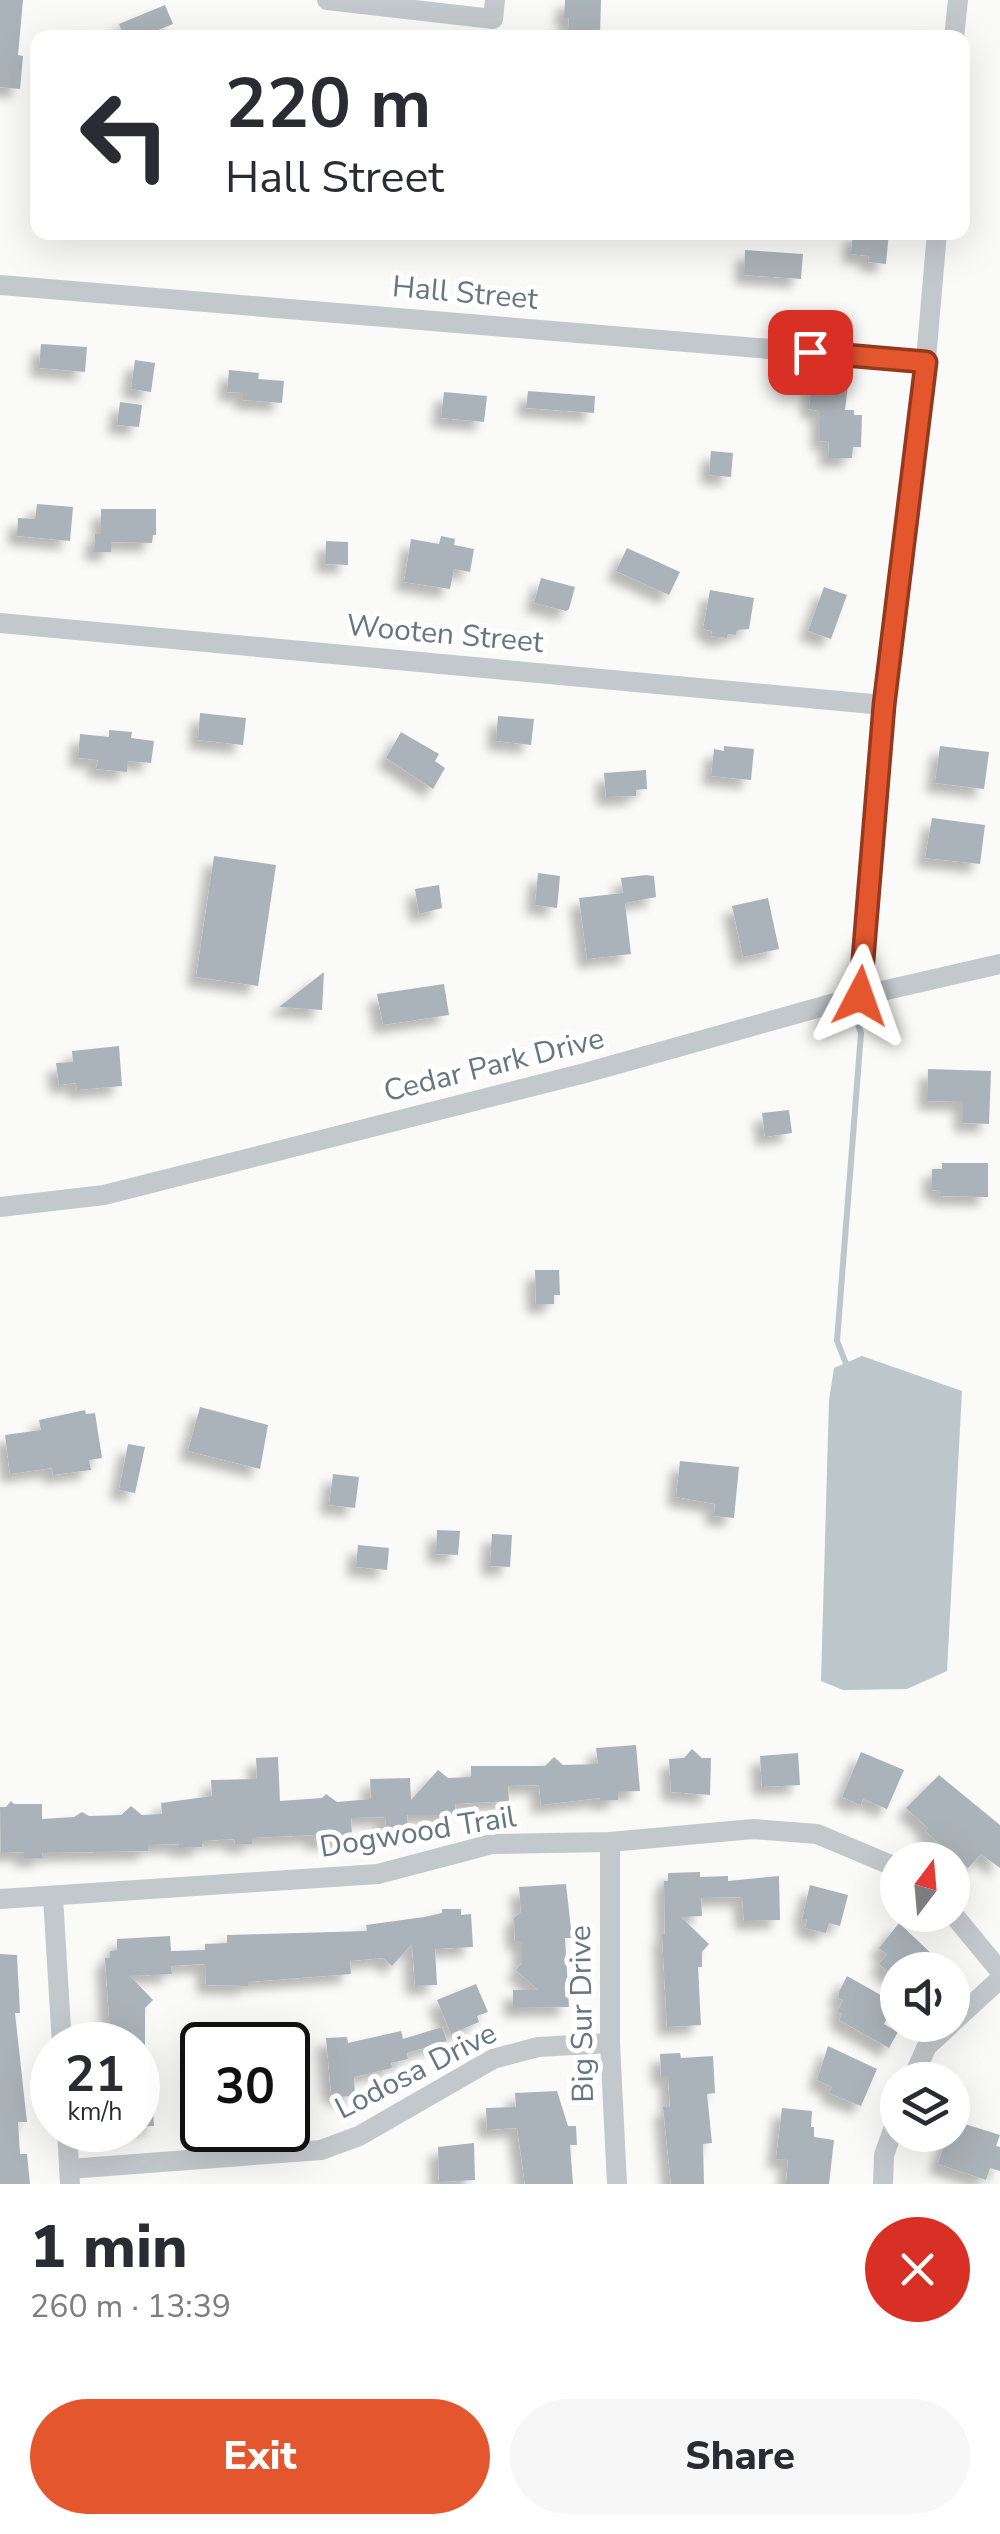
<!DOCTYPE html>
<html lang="en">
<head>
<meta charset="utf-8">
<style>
	body { margin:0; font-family:"Nunito Sans",sans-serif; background:#f7f7f7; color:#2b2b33; height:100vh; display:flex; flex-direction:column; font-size:38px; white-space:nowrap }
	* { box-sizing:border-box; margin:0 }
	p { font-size:32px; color:#7c7c81 }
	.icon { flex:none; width:55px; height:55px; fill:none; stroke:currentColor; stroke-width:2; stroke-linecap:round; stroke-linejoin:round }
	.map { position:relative; height:2184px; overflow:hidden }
	.panel { display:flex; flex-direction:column; background:#fff; flex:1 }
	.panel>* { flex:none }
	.banner { position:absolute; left:30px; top:30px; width:940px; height:210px; border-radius:20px; box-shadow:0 10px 40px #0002; background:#fff; color:#2b2b33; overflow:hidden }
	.needle { width:65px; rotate:16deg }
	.fabs { position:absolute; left:880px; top:1842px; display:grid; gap:20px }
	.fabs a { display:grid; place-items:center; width:90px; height:90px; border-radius:50%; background:#fff; box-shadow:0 10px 40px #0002; font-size:50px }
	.speed { position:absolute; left:30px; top:2022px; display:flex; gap:20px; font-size:50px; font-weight:700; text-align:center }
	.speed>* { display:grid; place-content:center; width:130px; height:130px; border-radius:50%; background:#fff; box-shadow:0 10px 40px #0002; line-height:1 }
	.speed small { font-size:25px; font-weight:400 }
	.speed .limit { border:5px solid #111; border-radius:15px; background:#fff; color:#111 }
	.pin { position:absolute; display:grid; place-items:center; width:85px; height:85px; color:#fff; margin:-42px; border-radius:20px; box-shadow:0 5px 15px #0006 }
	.me { position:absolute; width:110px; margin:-55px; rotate:4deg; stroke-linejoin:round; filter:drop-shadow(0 0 8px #0008) }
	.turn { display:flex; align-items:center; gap:35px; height:210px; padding:0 30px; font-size:45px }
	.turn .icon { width:130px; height:130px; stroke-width:2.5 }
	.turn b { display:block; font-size:70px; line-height:85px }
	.round { display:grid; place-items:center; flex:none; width:105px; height:105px; border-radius:52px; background:#f7f7f7 }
	.summary { display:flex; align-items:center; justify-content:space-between; height:170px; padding:0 30px }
	h1 { font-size:60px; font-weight:800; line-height:75px }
	.primary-button { display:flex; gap:20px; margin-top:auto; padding:20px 30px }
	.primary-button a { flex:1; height:115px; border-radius:60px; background:#e4572e; color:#fff; font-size:40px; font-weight:800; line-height:115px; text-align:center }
	.primary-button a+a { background:#f7f7f7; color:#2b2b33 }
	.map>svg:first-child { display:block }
</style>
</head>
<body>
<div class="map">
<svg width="1000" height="2184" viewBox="0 0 1000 2184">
	<defs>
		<filter id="shadow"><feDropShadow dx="-9" dy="9" stdDeviation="5" flood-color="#0004"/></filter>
	</defs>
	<rect width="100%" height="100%" fill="#fafaf8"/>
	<path fill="#bbc7cb" d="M862 1356 962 1391 947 1671 907 1689 843 1690 821 1681 829 1400 834 1368Z"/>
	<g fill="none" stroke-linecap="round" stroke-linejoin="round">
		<path stroke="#bbc7cb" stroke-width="6" d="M849 1371 837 1341 861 1033 853 1011"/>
	</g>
	<g fill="#aab3b9" filter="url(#shadow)">
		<path d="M0 0H23L18 55 23 56 20 89 0 87Z"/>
		<path d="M565 0H601L600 35 568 33 569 18H564Z"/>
		<path d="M165 5 173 24 158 30 162 38H124L119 24Z"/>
		<path d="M853 232H889L886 264 868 262 869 256 851 254Z"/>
		<path d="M745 250 803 254 801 279 744 275Z"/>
		<path d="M41 344 87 347 85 372 39 368Z"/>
		<path d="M135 360 155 363 151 392 131 389Z"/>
		<path d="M229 370 259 373 258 379 284 381 282 403 243 400V393L227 392Z"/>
		<path d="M812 381 848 386 845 410H854V415H862L861 447H853L852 458H828L829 442 820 441V411L809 409Z"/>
		<path d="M528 391 595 396 594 413 526 408Z"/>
		<path d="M444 392 487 396 484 422 441 418Z"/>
		<path d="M120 402 142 405 139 427 117 425Z"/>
		<path d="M711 451 733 453 731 477 709 475Z"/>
		<path d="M37 504 73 507 70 541 17 536 18 518 35 519Z"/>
		<path d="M101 509H156V535H153L152 543 111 542V552H94L95 534H101Z"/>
		<path d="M441 536 455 539 454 545 474 549 470 572 454 569 450 589 404 582 411 539 439 544Z"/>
		<path d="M326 541 348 542V565L325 564Z"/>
		<path d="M627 548 680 572 669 595 616 571Z"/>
		<path d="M541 578 575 587 569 609 566 611 534 603Z"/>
		<path d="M824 587 847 595 831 639 808 631Z"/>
		<path d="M710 590 754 598 749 629 737 630 736 635 728 634 727 638 711 636 712 631 703 629Z"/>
		<path d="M200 713 246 718 243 745 198 740Z"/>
		<path d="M498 716 534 719 531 745 496 741Z"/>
		<path d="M109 730 132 732 131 738 154 741 151 763 128 761 127 772 96 769 98 760 78 758 80 734 109 737Z"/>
		<path d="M401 732 439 754 435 761 445 768 433 789 386 758Z"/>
		<path d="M724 746 754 749 751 780 711 776 714 749 724 751Z"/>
		<path d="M940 746 989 752 984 789 935 783Z"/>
		<path d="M646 770 647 789 636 790V796L606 797 604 773Z"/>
		<path d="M932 818 985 825 980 864 925 858Z"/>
		<path d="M214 856 276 865 258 986 196 977Z"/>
		<path d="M538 873 560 876 557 908 535 905Z"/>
		<path d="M646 875 654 876 656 897 625 903 631 954 587 959 579 898 623 893 621 878Z"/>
		<path d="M439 885 442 908 419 914 415 889Z"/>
		<path d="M768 898 779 949 743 957 732 906Z"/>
		<path d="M324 972 322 1010 279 1007Z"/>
		<path d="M444 984 449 1015 383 1025 377 994Z"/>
		<path d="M119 1046 122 1086 77 1090 76 1083 59 1085 56 1063 73 1062 72 1051Z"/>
		<path d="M928 1069 991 1071 989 1124 963 1123V1102L927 1101Z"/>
		<path d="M789 1110 792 1133 765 1137 762 1113Z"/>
		<path d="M942 1163H988V1197L941 1196V1191L932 1190V1169H942Z"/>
		<path d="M535 1270H559L560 1295H554V1304H536Z"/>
		<path d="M200 1407 268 1425 260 1469 188 1451Z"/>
		<path d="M85 1410 86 1414 95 1413 102 1458 89 1460 91 1470 53 1475 52 1468 10 1474 5 1435 41 1430 39 1420Z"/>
		<path d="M128 1444 145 1447 135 1493 119 1490Z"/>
		<path d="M680 1461 739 1467 734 1518 714 1516 715 1504 676 1497Z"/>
		<path d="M333 1474 359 1477 355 1508 329 1505Z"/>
		<path d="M437 1530 460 1531 458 1555 436 1554Z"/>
		<path d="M492 1534 512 1535 510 1567 490 1566Z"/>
		<path d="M358 1545 389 1548 387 1570 356 1567Z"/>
		<path d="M636 1745 640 1791 618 1792V1800L600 1801V1798L541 1805 539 1785 508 1786 509 1801 455 1804 456 1815H407L408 1829H391L386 1826 385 1817 351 1818 352 1837 334 1840 315 1841 314 1835 252 1838V1844H235L234 1839 203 1841 202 1847 179 1848V1844L148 1845V1851L42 1853 43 1858H24V1852L1 1853 0 1807H6L11 1801 14 1804H42V1819L74 1817 82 1812 89 1816 121 1815 131 1806 142 1815 162 1814 161 1803 212 1796 211 1780 257 1779 256 1758 278 1757 280 1801 322 1798 326 1794 337 1802 371 1799 370 1779 410 1778 411 1800 438 1770 448 1778 471 1777V1766H545L554 1757 563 1765 598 1764 596 1748Z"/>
		<path d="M692 1749 702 1758H711L710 1795 671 1792 669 1759 684 1758Z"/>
		<path d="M861 1752 904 1770 887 1809 863 1799 861 1805 842 1797Z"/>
		<path d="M798 1753 800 1785 762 1787 760 1756Z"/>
		<path d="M939 1775 1000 1825V1868L981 1854 968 1868 925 1831 928 1828 906 1808Z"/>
		<path d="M700 1872V1877L728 1876V1881L779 1876 780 1920 744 1921 742 1897 701 1898 702 1916 681 1917 709 1944 702 1952V1967H698L701 2025 667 2027 662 1935H665L664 1881H668V1873Z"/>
		<path d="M566 1884 572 1938H565L569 2007 513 2008V1990H538L516 1970 522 1963V1941H515L514 1918 521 1912 519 1887Z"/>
		<path d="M810 1885 848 1895 840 1926 829 1923 826 1933 805 1928 807 1919H802Z"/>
		<path d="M442 1909H461V1915L471 1914 473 1947 435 1949 437 1985 415 1986 412 1944 392 1966 383 1958 350 1961 351 1974 248 1982V1986L206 1985 205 1964 171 1966 172 1974 130 1976 153 2000 145 2008V2045H111L105 1958H110V1951L117 1950V1939L170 1936 171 1951 205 1950V1944L227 1943V1935L367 1931 366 1925 424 1917 442 1913Z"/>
		<path d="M899 1923 935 1957 932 1960 944 1970H898V1981L879 1964 887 1955 879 1948Z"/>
		<path d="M0 1954 17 1955 20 2013H15L27 2122H18L20 2154H27L30 2184H0Z"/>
		<path d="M847 1976 895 2003 884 2024 898 2032 889 2048 839 2020 842 2014 837 2012 843 2000 838 1998 839 1992Z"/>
		<path d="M476 1984 488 2012 477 2016 479 2022 451 2034 437 2000Z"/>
		<path d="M442 2027 447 2041 407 2053 408 2059 391 2063 392 2068 354 2077 355 2096 336 2097V2092H331L326 2038 347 2037 348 2043 401 2031 403 2039Z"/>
		<path d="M828 2046 877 2069 861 2106 829 2093 832 2087 817 2080Z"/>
		<path d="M680 2053 681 2058 713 2056 715 2093 707 2094 712 2143 703 2144 704 2184H671L663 2107H670L668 2076H661L660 2054Z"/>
		<path d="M288 2055H304V2112H289L288 2106Z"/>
		<path d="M138 2071H150L154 2126 138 2127Z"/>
		<path d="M557 2091 568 2126H576L577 2145H570L573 2184H525L517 2128 487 2130 486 2108 516 2107 515 2093Z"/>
		<path d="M782 2108 812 2111 811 2127H814V2137L834 2140 829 2184H786L788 2160 776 2159Z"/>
		<path d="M952 2120 1000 2135 996 2146 1000 2147V2171L990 2168 986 2180 938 2164 947 2135H952Z"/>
		<path d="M474 2143 475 2180 439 2182 438 2147Z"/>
	</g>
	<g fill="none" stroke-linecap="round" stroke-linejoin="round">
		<g stroke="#c3c8cc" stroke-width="20">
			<path d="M327 0 493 19 495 0"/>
			<path d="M954 38 958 0"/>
			<path d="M0 285 926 362"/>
			<path d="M0 623 883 705"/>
			<path d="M860 996 883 705 924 383 937 232"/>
			<path d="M0 1207 104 1195 585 1073 860 996 1000 964"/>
			<path d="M610 1842V2043L617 2184"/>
			<path d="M53 1897 62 2045"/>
			<path d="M0 1899 378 1874 492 1844 610 1842 753 1829 817 1834 898 1868"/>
			<path d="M952 1913 1000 1971"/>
			<path d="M952 2023 1000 1979"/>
			<path d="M912 2080 927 2046 950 2025"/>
			<path d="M67 2130 70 2184"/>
			<path d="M69 2169 321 2150 359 2136 493 2059 538 2047 610 2043"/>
			<path d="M883 2184 884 2155 898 2116"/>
		</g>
	</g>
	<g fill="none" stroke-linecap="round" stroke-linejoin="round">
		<defs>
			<path id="route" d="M810 352 926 362 884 705 860 996"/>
		</defs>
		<use href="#route" stroke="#94391e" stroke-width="25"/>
		<use href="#route" stroke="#e4572e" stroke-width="18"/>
	</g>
	<g text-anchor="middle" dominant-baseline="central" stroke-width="10" stroke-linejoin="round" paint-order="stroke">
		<g font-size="30" fill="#657683" stroke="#fff">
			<text transform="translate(465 293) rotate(5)">Hall Street</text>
			<text transform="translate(445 634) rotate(5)">Wooten Street</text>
			<text transform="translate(494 1065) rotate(-14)">Cedar Park Drive</text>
			<text transform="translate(418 1832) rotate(-9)">Dogwood Trail</text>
			<text transform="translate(582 2014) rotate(-91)">Big Sur Drive</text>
			<text transform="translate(416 2071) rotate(-27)">Lodosa Drive</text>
		</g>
	</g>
</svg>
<div class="fabs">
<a><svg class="needle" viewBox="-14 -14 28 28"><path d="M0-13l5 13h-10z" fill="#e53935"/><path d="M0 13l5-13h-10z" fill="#7c7c81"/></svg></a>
<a><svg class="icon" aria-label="sound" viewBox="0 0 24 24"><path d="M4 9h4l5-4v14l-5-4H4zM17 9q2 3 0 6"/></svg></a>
<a><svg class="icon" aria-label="layers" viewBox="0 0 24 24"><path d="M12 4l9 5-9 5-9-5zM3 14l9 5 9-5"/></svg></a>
</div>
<div class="speed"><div>21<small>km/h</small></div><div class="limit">30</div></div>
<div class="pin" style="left:810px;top:352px;background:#d93025"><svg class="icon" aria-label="arrive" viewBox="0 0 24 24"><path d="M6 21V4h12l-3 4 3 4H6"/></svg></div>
<svg class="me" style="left:860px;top:996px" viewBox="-20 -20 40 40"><path d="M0-17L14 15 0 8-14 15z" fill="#e4572e" stroke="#fff" stroke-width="4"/></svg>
<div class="banner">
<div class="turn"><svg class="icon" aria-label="left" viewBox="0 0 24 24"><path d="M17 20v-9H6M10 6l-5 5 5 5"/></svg><div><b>220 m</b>Hall Street</div></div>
</div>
</div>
<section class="panel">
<div class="summary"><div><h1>1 min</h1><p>260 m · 13:39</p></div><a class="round" style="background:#d93025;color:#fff"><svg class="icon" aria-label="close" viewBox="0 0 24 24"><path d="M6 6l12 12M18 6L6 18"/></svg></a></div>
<div class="primary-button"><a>Exit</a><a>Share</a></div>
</section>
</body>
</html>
